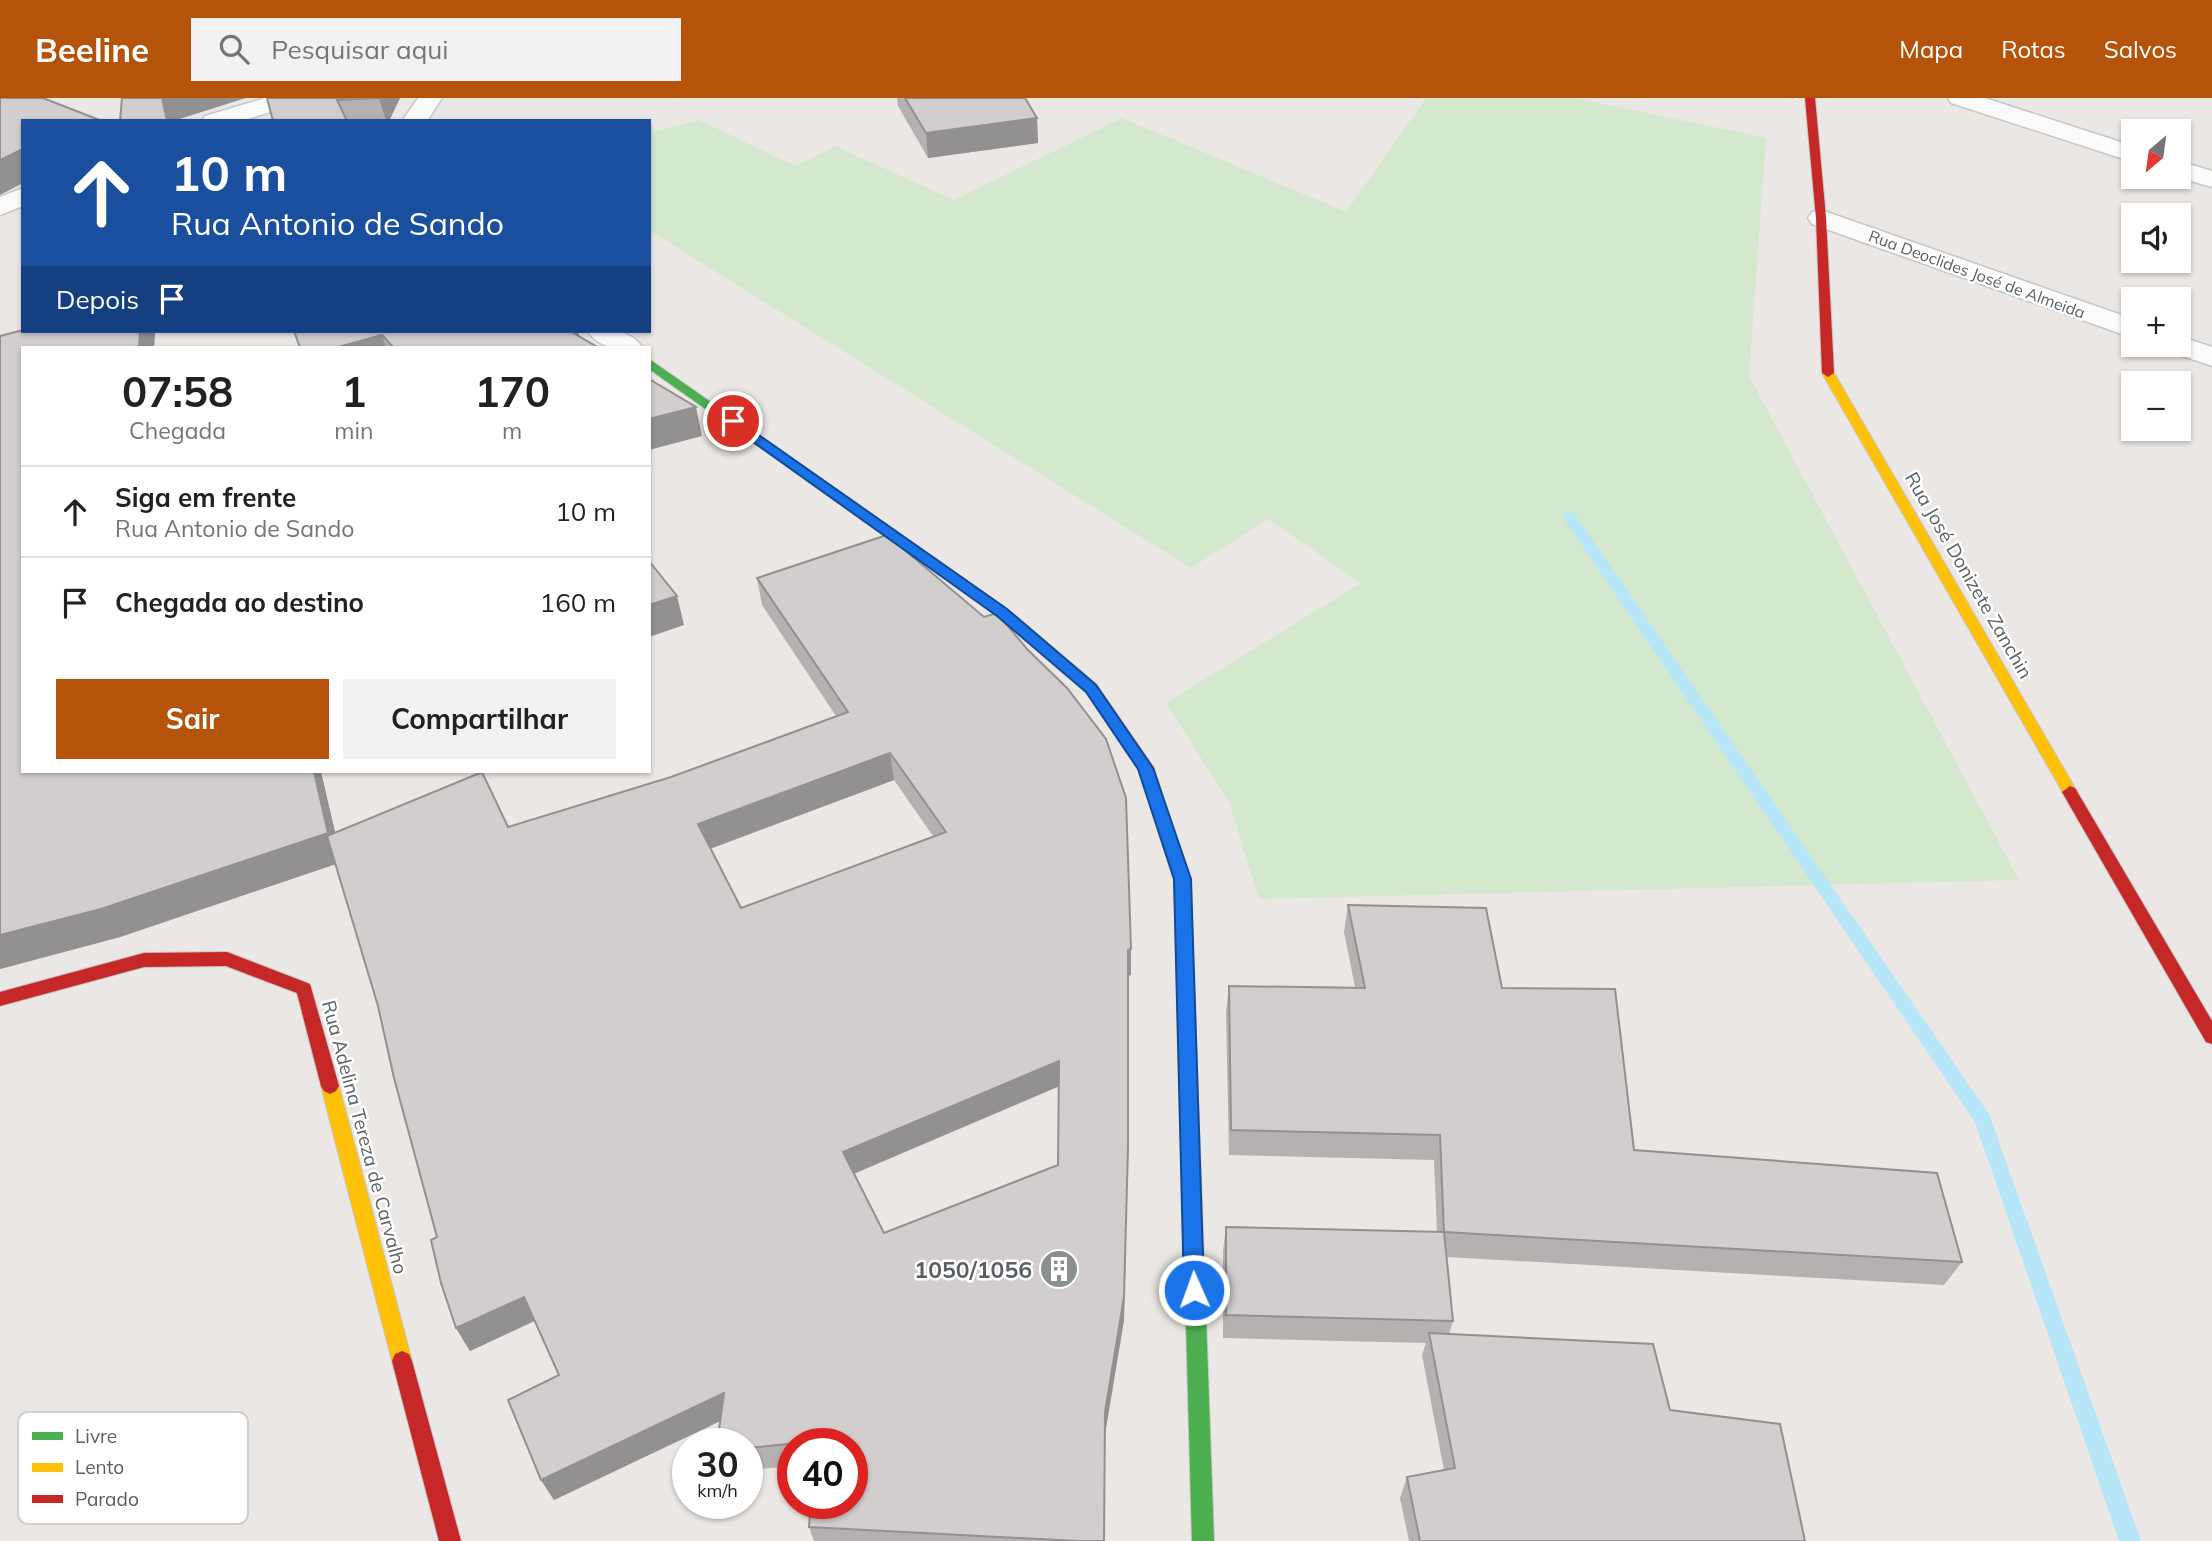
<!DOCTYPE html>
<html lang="pt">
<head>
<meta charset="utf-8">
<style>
	body { margin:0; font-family:Mulish,sans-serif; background:#f2f2f2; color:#202124; height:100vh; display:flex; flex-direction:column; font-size:26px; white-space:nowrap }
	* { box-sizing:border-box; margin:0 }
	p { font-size:23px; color:#757577 }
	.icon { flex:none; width:38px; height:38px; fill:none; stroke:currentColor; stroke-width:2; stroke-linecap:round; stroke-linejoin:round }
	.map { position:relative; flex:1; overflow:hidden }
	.sheet { position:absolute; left:21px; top:248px; width:630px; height:427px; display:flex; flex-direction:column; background:#fff; border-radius:0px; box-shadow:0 2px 5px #0004 }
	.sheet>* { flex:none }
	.top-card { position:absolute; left:21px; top:21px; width:630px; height:214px; border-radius:0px; box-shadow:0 2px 5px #0004; background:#1a4fa0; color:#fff; overflow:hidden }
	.needle { width:46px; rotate:209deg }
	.controls { position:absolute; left:2121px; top:21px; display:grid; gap:14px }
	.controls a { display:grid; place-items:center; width:70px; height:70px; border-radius:0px; background:#fff; box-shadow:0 2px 5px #0004; font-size:35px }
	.speed { position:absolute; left:672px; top:1330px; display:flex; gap:14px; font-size:35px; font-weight:700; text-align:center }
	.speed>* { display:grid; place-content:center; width:91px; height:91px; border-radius:50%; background:#fff; box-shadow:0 2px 5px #0004; line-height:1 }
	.speed small { font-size:18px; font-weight:400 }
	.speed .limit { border:10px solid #d22; background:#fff; color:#111 }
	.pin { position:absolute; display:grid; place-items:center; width:60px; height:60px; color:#fff; margin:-30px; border:4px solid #fff; border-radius:50%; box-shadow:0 2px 7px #0007 }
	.me { position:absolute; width:77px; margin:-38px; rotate:358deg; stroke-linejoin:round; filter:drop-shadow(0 0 5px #0008) }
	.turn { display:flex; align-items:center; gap:24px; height:147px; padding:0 35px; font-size:32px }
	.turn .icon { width:91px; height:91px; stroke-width:2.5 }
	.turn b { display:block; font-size:49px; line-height:60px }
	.then { display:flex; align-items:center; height:66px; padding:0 35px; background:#0003; gap:14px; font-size:26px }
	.eta { display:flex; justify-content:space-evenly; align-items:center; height:119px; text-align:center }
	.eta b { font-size:42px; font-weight:700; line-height:49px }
	.primary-button { display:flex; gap:14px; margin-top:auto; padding:14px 35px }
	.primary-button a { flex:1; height:80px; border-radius:0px; background:#b45309; color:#fff; font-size:28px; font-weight:700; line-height:80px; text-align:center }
	.primary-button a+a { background:#f2f2f2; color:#202124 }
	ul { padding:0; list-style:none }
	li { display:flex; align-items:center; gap:21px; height:91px; padding:0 35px; border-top:2px solid #e0e0e0 }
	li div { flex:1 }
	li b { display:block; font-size:26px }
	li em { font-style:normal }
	header { display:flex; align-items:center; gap:42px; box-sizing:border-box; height:98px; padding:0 35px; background:#b45309; color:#fff }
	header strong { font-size:33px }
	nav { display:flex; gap:38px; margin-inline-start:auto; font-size:24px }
	.search { width:490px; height:63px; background:#f2f2f2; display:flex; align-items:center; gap:18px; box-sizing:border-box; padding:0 24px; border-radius:0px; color:#757577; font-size:26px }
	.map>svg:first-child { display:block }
</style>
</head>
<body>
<header>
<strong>Beeline</strong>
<div class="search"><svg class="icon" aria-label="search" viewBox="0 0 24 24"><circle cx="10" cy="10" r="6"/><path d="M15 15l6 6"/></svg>Pesquisar aqui</div>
<nav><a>Mapa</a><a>Rotas</a><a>Salvos</a></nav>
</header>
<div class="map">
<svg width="2212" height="1443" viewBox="0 0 2212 1443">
	<rect width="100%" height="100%" fill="#eae7e4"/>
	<path fill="#d3e8cd" d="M1426 0H1575L1766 40 1749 278 2019 782 1259 801 1229 704 1166 605 1361 485 1268 421 1191 470 649 132V35L699 22 795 68 835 48 954 102 1122 20 1346 114Z"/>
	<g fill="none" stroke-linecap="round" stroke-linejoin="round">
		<path fill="#b6e6f7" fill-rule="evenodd" d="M1569 414 1574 415 1989 1016 2141 1443H2119L1975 1024 1564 421V415Z"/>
		<defs>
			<g id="street">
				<path d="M265 0H303L300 5 241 23H202L205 18Z"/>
				<path d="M418 0H442L427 23H402Z"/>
				<path d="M1948 0H1985L2133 48V64L1951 5Z"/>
				<path d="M2179 63 2212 73V89L2177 79Z"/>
				<path d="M23 90V108L0 117V99Z"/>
				<path d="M1821 112 2133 221V240L1812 126 1808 120 1812 114Z"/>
				<path d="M588 233C609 233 629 230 643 250 622 251 600 253 588 233Z"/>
				<path d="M2179 238 2212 249V268L2168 253 2164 247H2179Z"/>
			</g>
			<g id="fast">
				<path d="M649 261 1003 508 1005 511 1003 514H993L649 271Z"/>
				<path d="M1195 1181 1202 1184 1205 1190 1214 1443H1192L1185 1190 1188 1184Z"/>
			</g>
			<g id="slow">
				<path d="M1828 271 1834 275 2075 690 2078 694 2075 698H2065L1822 275Z"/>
				<path d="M1179 767 1185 769 1190 781 1205 1190 1202 1196 1195 1199 1188 1196 1185 1190 1174 781 1171 773 1173 769Z"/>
				<path d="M330 980 336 983 339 988 412 1263 409 1270 402 1273 395 1270 392 1263 321 988 324 983Z"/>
			</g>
			<g id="jam">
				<path d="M1805 0H1815L1826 120 1834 275 1828 279 1822 275 1816 120Z"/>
				<path d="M998 506 1003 508 1096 586 1154 670 1187 773 1185 777H1173L1171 773 1139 671 1086 594 993 514 991 511 993 508Z"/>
				<path d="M2070 688 2075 690 2212 923V946L2206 944 2062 694Z"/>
				<path d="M227 854 310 886 339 988 336 993 330 996 324 993 321 988 297 895 226 868 144 869 0 908V894L144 855Z"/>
				<path d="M402 1253 409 1256 412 1263 461 1443H439L392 1263 395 1256Z"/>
			</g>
		</defs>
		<use href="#street" stroke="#c6c6c7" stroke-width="3"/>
		<use href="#fast" stroke="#c6c6c6" stroke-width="2"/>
		<use href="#slow" stroke="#c6c6c6" stroke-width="2"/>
		<use href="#jam" stroke="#c6c6c6" stroke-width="2"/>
		<use href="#street" fill="#fcfbfb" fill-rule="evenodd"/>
		<use href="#fast" fill="#4caf50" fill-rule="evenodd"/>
		<use href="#slow" fill="#ffc107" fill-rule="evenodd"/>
		<use href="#jam" fill="#c62828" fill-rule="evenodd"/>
	</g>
	<g fill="#b4b1b0" fill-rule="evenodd">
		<path d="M267 0H400L389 23H273Z"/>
		<path d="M897 0H1025L1037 20 1038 45 928 60 898 8Z"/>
		<path d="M23 232 155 233 154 250H23V674H321L335 734 482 674 508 729 671 679 836 618 762 507 757 480 887 437 984 519 997 515 1027 551 1067 590 1106 641 1126 700 1131 851V877L1128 878V1049L1124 1222 1105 1336V1443H814L809 1429 811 1405H852V1346H793V1368L747 1372V1346H717L720 1323 554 1402 541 1382 508 1302 559 1277 535 1223 470 1253 456 1230 441 1185 431 1142 437 1139 394 980 378 908 336 766 120 839 0 871V238ZM894 682 933 738 741 810 710 751ZM1058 989V1067L884 1135 854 1076Z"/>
		<path d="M294 233 579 238 599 250H300Z"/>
		<path d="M1348 807 1502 890 1634 1052 1962 1164 1944 1187 1447 1159 1453 1223 1449 1236 1670 1312 1805 1443H1409L1400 1400 1407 1379 1444 1372 1422 1257 1426 1245 1223 1240V1153L1226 1129 1437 1134 1434 1062 1229 1057 1226 914 1229 888 1355 889 1344 834Z"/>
	</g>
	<g fill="#929090">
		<path d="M162 0H246L173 23H167Z"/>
		<path d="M379 0H400L389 23H386Z"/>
		<path d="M1037 20 1038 45 928 60 926 35Z"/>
		<path d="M23 51V85L0 97V62Z"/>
		<path d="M140 233H155L154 250H139Z"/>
		<path d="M569 233H578L582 250Z"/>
		<path d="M382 237 386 250H335Z"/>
		<path d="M696 309 702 338 649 352V321Z"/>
		<path d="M677 498 684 527 649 539V507Z"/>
		<path d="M890 655 894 682 704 753 698 726Z"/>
		<path d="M314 674H321L342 764 120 839 0 871V837Z"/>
		<path d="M1131 851V877L1128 878V852Z"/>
		<path d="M1059 963V988L848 1078 843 1054Z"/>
		<path d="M1128 1049 1124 1222 1105 1336V1314Z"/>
		<path d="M524 1199 536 1222 470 1253 456 1230Z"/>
		<path d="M724 1295 733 1317 554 1402 541 1382Z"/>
	</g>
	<g fill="#d1cecd" stroke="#929090" stroke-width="2" fill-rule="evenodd">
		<path d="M0 0H43L102 23H23V51L0 62Z"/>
		<path d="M122 0H162L167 23H120Z"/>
		<path d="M267 0H379L337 2 347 23H273Z"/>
		<path d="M905 0H1025L1037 20 926 35Z"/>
		<path d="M23 232 140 233 139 250H23V674H314L328 735 101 811 0 837V238Z"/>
		<path d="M294 233H570L599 250H394L382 237 335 250H300Z"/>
		<path d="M649 281 696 309 649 321Z"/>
		<path d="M887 437 984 519 997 515 1027 551 1067 590 1106 641 1126 700 1131 851 1128 852V1049L1124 1199 1105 1314 1104 1443H1078L809 1429 811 1405H852V1346H820L821 1343 747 1350V1346H717L724 1295 541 1382 508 1302 559 1277 524 1199 456 1230 441 1185 431 1142 437 1139 394 980 378 908 327 738 482 674 508 729 671 679 848 614 757 480ZM890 655 946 734 741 810 698 726ZM1059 963 1058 1067 884 1135 843 1054Z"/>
		<path d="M649 463 677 498 649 507Z"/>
		<path d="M1348 807 1486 810 1502 890 1615 891 1634 1052 1937 1075 1962 1164 1444 1134 1440 1037 1231 1032 1229 888 1365 890Z"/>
		<path d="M1226 1129 1444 1134 1453 1223 1226 1217Z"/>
		<path d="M1429 1235 1653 1246 1670 1312 1780 1326 1805 1443H1420L1407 1379 1455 1370Z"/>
	</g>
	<path fill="#1a73e8" stroke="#114b97" stroke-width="2" d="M733 319 1007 511 1096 587 1153 670 1191 781 1204 1192 1201 1198 1194 1201 1187 1198 1184 1192 1174 781 1138 671 1086 594 997 518 728 326 726 323Z"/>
	<defs>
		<symbol id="building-disc" viewBox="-11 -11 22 22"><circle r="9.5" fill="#8c8f90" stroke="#fff"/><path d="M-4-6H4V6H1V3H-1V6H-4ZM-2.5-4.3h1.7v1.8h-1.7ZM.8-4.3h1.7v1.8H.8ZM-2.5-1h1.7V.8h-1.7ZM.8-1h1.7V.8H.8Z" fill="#fff"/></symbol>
	</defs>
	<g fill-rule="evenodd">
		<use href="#building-disc" x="1037" y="1149" width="44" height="44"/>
	</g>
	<g text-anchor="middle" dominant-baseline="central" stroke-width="5" stroke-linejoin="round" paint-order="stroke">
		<g font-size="16" fill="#595f63" stroke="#fff">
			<text transform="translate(1977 176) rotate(20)">Rua Deoclides José de Almeida</text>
		</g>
		<g font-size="19" fill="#595f63" stroke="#fff">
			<text transform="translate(1969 477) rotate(60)">Rua José Donizete Zanchin</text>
			<text transform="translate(365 1039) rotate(75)">Rua Adelina Tereza de Carvalho</text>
		</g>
		<g font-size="23" font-weight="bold" fill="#595f63" stroke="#fff" text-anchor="end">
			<text x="1032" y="1171">1050/1056</text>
		</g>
	</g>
	<rect x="18" y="1314" width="230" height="112" rx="10" fill="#fff" stroke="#cdcfd0" stroke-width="2"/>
	<rect x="32" y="1334" width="31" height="8" fill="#4caf50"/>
	<rect x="32" y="1365" width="31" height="9" fill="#ffc107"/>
	<rect x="32" y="1397" width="31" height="8" fill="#c62828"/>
	<g font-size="19" fill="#595f63">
		<text x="75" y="1345">Livre</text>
		<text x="75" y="1376">Lento</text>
		<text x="75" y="1408">Parado</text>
	</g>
</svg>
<div class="controls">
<a><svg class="needle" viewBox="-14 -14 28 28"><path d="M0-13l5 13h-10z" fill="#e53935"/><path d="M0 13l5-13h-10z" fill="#757577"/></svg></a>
<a><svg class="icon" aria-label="sound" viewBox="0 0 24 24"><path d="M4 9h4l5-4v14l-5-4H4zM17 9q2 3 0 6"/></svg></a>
<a>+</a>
<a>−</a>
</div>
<div class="speed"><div>30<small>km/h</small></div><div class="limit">40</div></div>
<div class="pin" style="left:733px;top:323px;background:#d93025"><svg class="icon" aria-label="arrive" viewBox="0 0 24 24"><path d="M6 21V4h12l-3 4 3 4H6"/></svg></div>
<svg class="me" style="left:1194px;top:1192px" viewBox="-20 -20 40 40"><circle r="17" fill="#1a73e8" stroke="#fff" stroke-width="3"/><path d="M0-11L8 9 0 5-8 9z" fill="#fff"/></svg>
<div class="top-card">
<div class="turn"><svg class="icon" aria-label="ahead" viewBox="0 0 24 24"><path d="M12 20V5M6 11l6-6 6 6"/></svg><div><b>10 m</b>Rua Antonio de Sando</div></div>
<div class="then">Depois<svg class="icon" aria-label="arrive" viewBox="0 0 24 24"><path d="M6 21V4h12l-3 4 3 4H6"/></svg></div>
</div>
<section class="sheet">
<div class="eta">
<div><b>07:58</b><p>Chegada</p></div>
<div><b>1</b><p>min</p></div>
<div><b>170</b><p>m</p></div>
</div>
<ul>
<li><svg class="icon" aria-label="ahead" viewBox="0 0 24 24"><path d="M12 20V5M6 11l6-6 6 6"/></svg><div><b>Siga em frente</b><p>Rua Antonio de Sando</p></div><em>10 m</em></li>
<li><svg class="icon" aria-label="arrive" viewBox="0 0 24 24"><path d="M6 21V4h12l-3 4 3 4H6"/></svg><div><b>Chegada ao destino</b></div><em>160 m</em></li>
</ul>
<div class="primary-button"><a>Sair</a><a>Compartilhar</a></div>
</section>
</div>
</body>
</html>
